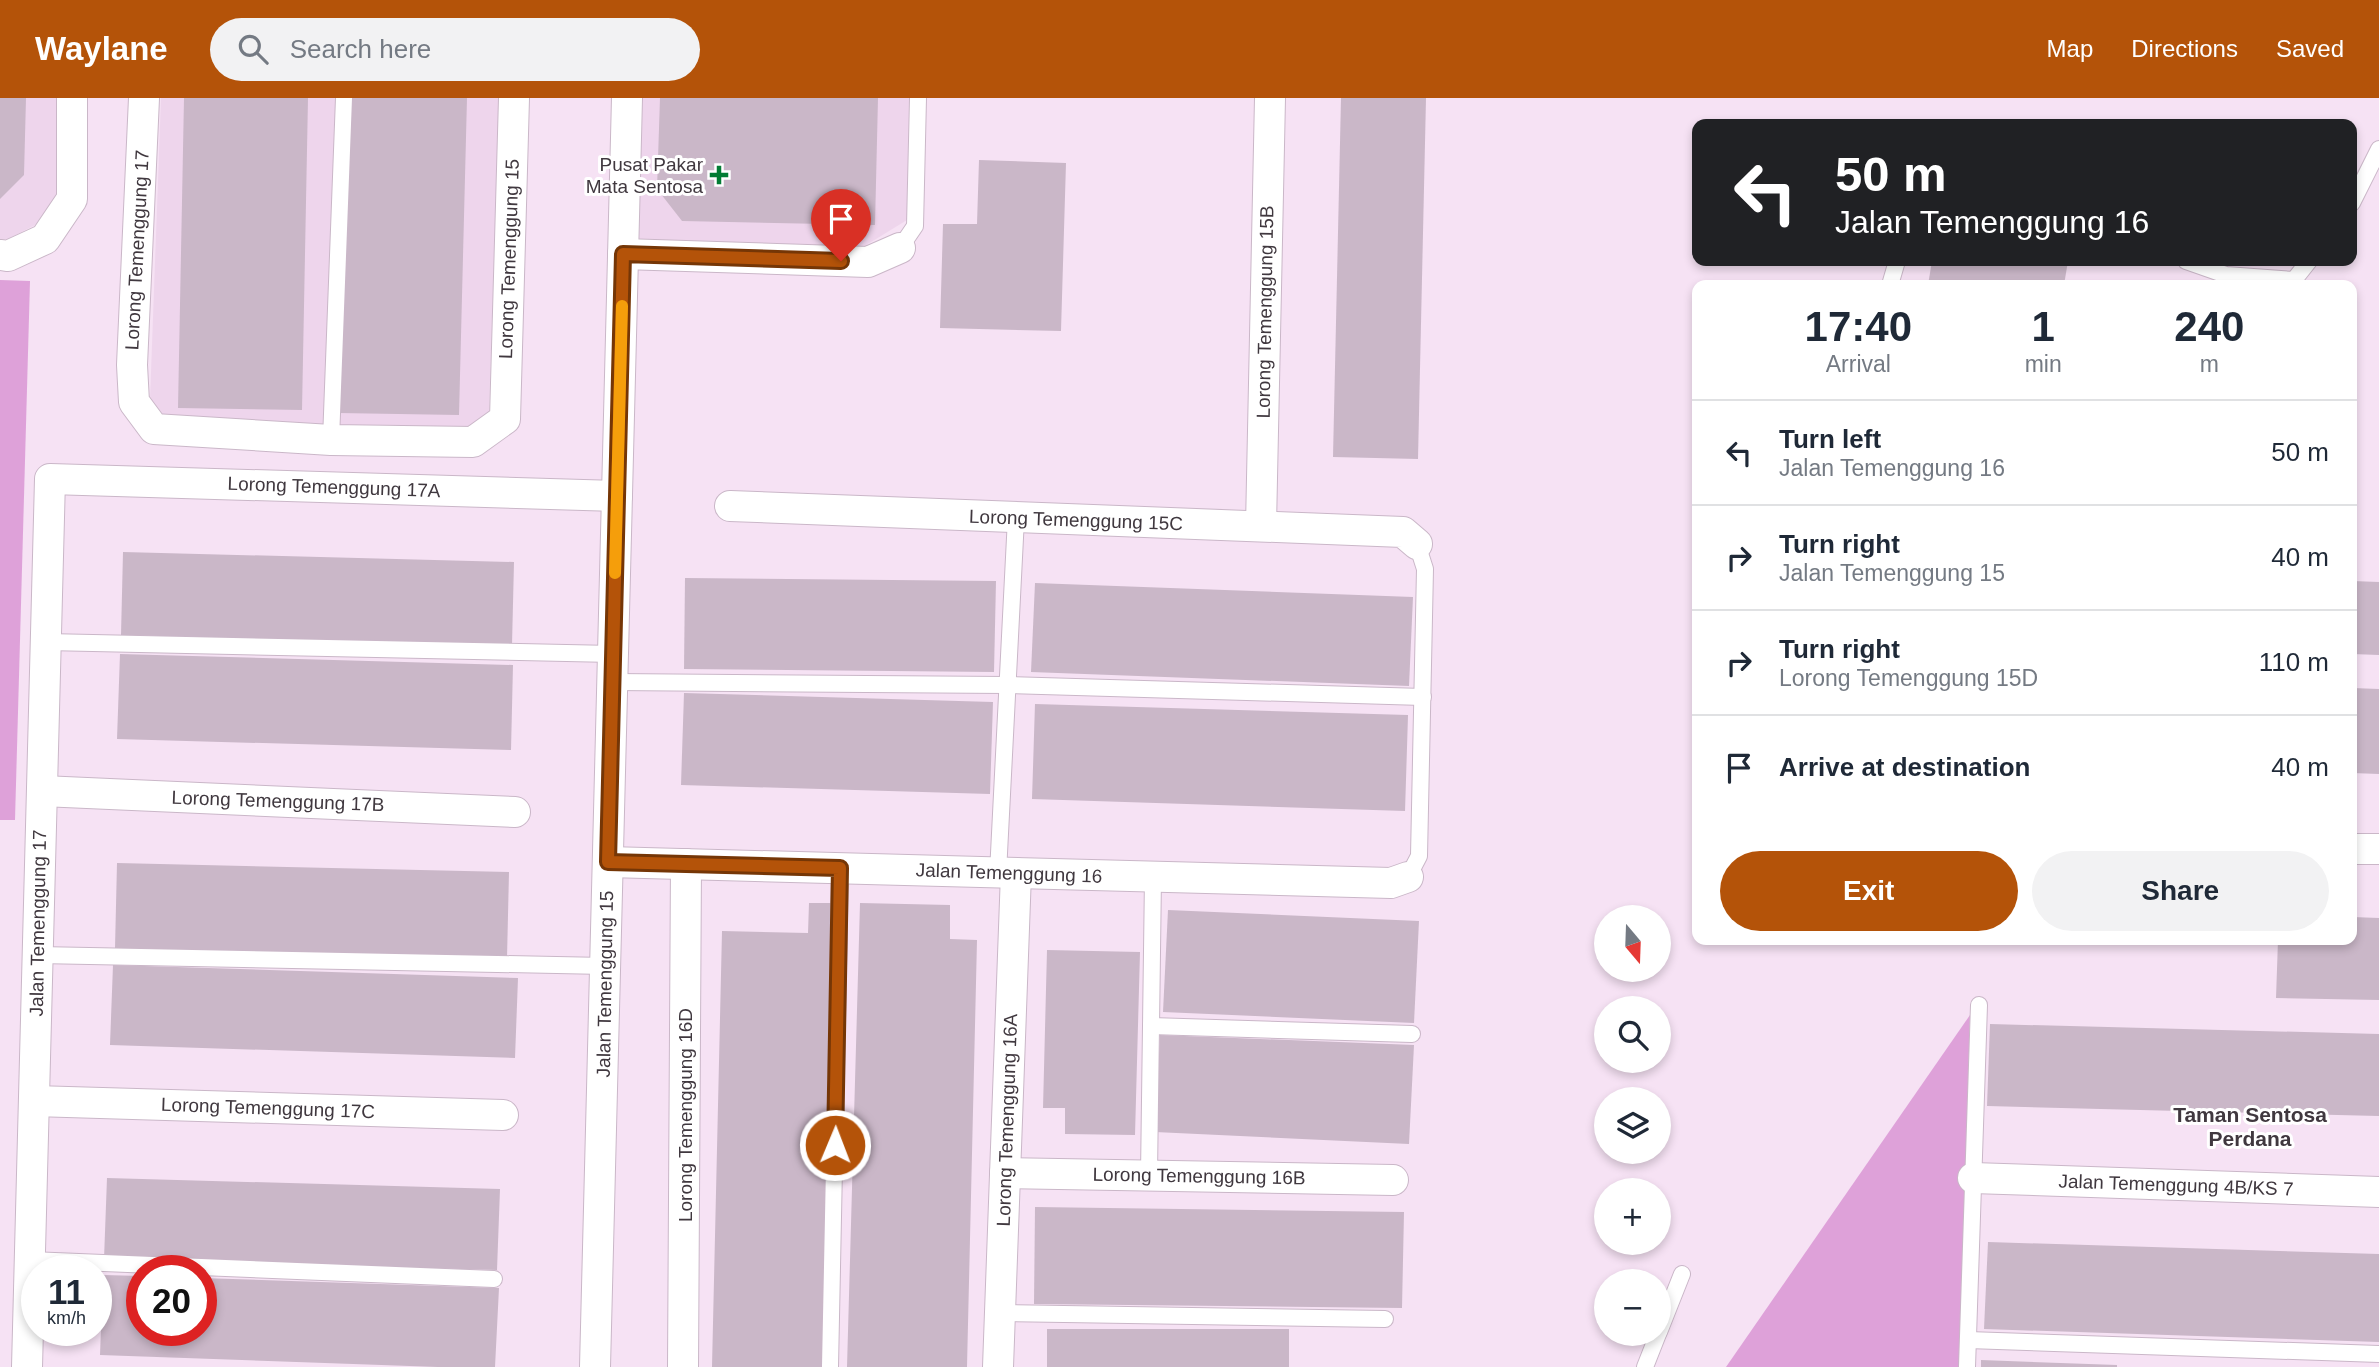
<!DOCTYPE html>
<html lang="en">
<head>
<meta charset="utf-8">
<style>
	body { margin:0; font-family:Arial,sans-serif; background:#f2f2f3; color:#1f2937; height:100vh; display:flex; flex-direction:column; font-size:26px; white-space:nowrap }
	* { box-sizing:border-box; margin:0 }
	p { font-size:23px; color:#747a83 }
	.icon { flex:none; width:38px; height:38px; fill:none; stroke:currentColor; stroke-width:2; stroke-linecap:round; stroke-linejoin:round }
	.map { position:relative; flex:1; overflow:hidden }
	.sheet { position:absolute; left:1692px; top:182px; width:665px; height:665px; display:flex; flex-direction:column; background:#fff; border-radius:14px; box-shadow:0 4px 10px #0003 }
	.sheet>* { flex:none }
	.top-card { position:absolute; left:1692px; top:21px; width:665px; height:147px; border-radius:14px; box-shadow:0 4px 10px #0003; background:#202124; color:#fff; overflow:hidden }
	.needle { width:46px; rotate:161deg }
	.fabs { position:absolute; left:1594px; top:807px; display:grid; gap:14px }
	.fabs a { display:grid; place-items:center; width:77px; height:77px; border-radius:50%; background:#fff; box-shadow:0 4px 10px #0003; font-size:35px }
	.speed { position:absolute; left:21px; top:1157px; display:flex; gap:14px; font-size:35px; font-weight:700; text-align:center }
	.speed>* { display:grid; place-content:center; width:91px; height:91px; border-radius:50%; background:#fff; box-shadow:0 4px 10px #0003; line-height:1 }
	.speed small { font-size:18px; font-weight:400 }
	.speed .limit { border:10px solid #d22; background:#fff; color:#111 }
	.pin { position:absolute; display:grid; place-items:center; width:60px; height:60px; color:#fff; margin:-72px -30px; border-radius:50% 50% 50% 0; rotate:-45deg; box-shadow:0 0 7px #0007 }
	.pin .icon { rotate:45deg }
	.me { position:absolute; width:77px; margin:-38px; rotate:1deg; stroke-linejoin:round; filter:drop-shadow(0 0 5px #0008) }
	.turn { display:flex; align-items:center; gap:24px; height:147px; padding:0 28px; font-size:32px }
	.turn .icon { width:91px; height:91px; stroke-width:2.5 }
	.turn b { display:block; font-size:49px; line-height:60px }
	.eta { display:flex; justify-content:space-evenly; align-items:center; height:119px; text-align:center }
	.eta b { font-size:42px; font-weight:600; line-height:49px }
	.action { display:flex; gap:14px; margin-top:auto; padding:14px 28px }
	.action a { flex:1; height:80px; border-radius:42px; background:#b45309; color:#fff; font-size:28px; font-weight:600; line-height:80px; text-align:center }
	.action a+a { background:#f2f2f3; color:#1f2937 }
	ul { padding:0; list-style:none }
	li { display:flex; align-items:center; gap:21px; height:105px; padding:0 28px; border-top:2px solid #e0e1e3 }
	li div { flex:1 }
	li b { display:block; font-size:26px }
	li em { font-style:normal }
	header { display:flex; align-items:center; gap:42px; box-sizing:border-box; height:98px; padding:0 35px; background:#b45309; color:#fff }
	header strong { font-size:33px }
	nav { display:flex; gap:38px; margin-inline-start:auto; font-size:24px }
	.search { width:490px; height:63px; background:#f2f2f3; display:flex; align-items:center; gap:18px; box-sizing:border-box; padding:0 24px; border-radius:38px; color:#747a83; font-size:26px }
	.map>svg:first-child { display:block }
</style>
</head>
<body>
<header>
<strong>Waylane</strong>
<div class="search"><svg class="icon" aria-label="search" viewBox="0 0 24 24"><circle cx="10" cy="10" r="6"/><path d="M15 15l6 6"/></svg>Search here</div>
<nav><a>Map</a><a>Directions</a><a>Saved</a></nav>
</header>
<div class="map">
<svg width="2379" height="1269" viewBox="0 0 2379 1269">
	<rect width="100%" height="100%" fill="#f6e2f4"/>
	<g fill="#eed5ec">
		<path d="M0 0H58L59 94 35 127 8 141H0Z"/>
		<path d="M161 0H499L489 314 466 331 166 321 150 302Z"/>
		<path d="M642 0H909L907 122 863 149 638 144Z"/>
	</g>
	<g fill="#dea1d9">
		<path d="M0 182 30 183 15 722H0Z"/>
		<path d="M1970 917 1960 1269H1726Z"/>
	</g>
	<g fill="#cab7c8">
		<path d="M0 0H26L24 77 0 101Z"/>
		<path d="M184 0H308L302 312 178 310Z"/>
		<path d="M345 0H467L459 317 338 315Z"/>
		<path d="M660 0H878L875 127 682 123 657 91Z"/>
		<path d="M1341 0H1426L1418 361 1333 359Z"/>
		<path d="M979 62 1066 65 1061 233 940 230 943 126H977Z"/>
		<path d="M1932 163H2068L2064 187H1928Z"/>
		<path d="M123 454 514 464 512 547 121 537Z"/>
		<path d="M685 480 996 483 994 574 684 571Z"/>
		<path d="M2352 483 2379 484V557L2352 556Z"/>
		<path d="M1035 485 1413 499 1409 588 1031 574Z"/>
		<path d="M120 556 513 567 511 652 117 641Z"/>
		<path d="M2352 590 2379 591V676L2352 675Z"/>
		<path d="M684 595 993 604 990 696 681 687Z"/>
		<path d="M1035 606 1408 617 1405 713 1032 701Z"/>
		<path d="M117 765 509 774 507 860 115 850Z"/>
		<path d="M809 805H836L825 1269H712L722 833 808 835Z"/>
		<path d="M860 805 950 807V841L977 842 967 1269H847Z"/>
		<path d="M1168 812 1419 823 1414 925 1163 914Z"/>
		<path d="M2352 819 2379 820V902L2276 900 2278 842H2352Z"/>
		<path d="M1047 852 1140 854 1135 1037 1065 1036V1010H1043Z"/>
		<path d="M113 867 518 880 515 960 110 947Z"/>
		<path d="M1990 926 2379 936V1018L1987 1008Z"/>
		<path d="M1160 937 1414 947 1409 1046 1155 1034Z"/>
		<path d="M107 1080 500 1091 497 1172 104 1161Z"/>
		<path d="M1035 1109 1404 1114 1402 1210 1034 1206Z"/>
		<path d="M1988 1144 2379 1156V1244L1984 1231Z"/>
		<path d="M103 1177 142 1178V1232H201V1180L499 1190 495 1269H438L100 1257Z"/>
		<rect x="1047" y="1231" width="242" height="38"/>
		<path d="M1981 1262 2117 1267V1269H1981Z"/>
	</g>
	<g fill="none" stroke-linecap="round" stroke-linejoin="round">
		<defs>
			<g id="lane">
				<path d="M2352 105 2379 51"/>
				<path d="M900 150 915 128 918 0"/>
				<path d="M2186 163 2226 177 2294 182"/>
				<path d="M1890 187 1897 163"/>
				<path d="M2290 187 2309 163"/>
				<path d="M331 342 344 0"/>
				<path d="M46 544 613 556"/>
				<path d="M613 584 1006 587 1423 599"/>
				<path d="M998 775 1016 420"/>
				<path d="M1408 779 1419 758 1425 471 1417 446"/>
				<path d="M38 857 605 868"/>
				<path d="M1151 928 1412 936"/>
				<path d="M1149 1077 1153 779"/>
				<path d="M30 1162 494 1181"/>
				<path d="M1000 1215 1385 1221"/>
				<path d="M1659 1234 1682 1176"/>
				<path d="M1968 1242 2379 1256"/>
				<path d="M830 1269 840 770"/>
				<path d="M1645 1269 1658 1236"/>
				<path d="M1967 1269 1979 907"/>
			</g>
			<g id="street">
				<path d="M144 0 132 267 134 304 154 331 331 342 473 344 505 321 514 0"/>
				<path d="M623 156 868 164 900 150"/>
				<path d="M0 157 8 158 45 141 72 101V0"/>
				<path d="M730 408 1403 434 1417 446"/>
				<path d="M1261 428 1270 0"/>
				<path d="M42 693 515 714"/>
				<path d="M2352 751H2379"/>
				<path d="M608 764 1391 785 1408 779"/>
				<path d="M34 1003 503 1017"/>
				<path d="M1005 1075 1393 1082"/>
				<path d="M1973 1080 2379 1094"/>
				<path d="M27 1269 50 381 617 398"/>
				<path d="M595 1269 627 0"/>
				<path d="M683 1269 686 766"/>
				<path d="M998 1269 1016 775"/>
			</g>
		</defs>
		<use href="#lane" stroke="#cab7c8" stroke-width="18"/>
		<use href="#street" stroke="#cab7c8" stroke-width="32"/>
		<use href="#lane" stroke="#fff" stroke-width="16"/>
		<use href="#street" stroke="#fff" stroke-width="30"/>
	</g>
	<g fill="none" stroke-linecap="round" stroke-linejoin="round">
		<defs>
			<path id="route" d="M835 1047 840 770 608 764 623 156 841 163"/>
		</defs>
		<use href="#route" stroke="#753606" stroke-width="18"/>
		<use href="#route" stroke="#b45309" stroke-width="12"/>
		<path stroke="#f59e0b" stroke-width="12" d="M615 475 622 208"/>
	</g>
	<path fill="#027c34" stroke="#fff" stroke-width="2.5" d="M715.5 66.5h7v7h7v7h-7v7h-7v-7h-7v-7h7z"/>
	<g text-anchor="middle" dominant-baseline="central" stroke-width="6" stroke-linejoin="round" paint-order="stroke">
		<g font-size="19" fill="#40383f" stroke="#fff" text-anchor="end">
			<text x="703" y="66">Pusat Pakar<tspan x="703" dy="22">Mata Sentosa</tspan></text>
		</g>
		<g font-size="19" fill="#40383f" stroke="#fff">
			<text transform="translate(137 152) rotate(-87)">Lorong Temenggung 17</text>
			<text transform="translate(509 161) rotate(-88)">Lorong Temenggung 15</text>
			<text transform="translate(1265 214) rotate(-89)">Lorong Temenggung 15B</text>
			<text transform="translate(334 389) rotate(2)">Lorong Temenggung 17A</text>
			<text transform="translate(1076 422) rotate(2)">Lorong Temenggung 15C</text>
			<text transform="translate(278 703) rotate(2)">Lorong Temenggung 17B</text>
			<text transform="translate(1009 775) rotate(2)">Jalan Temenggung 16</text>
			<text transform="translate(38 825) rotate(-89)">Jalan Temenggung 17</text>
			<text transform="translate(605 886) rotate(-89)">Jalan Temenggung 15</text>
			<text transform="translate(268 1010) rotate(2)">Lorong Temenggung 17C</text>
			<text transform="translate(685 1017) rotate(-90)">Lorong Temenggung 16D</text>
			<text transform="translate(1007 1022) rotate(-88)">Lorong Temenggung 16A</text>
			<text transform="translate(1199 1078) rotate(1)">Lorong Temenggung 16B</text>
			<text transform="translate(2176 1087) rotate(2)">Jalan Temenggung 4B/KS 7</text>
		</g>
		<g font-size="21" font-weight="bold" fill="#40383f" stroke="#fff">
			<text x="2250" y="1016">Taman Sentosa<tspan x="2250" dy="24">Perdana</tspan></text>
		</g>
	</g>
</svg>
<div class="fabs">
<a><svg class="needle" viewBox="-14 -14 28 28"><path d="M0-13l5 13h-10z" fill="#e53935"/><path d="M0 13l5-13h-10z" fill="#747a83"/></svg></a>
<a><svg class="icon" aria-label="search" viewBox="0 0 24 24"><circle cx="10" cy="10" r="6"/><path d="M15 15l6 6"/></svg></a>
<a><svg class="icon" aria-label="layers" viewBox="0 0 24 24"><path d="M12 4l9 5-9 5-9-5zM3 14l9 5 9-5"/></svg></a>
<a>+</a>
<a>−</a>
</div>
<div class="speed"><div>11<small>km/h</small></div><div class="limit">20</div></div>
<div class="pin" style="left:841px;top:163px;background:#d93025"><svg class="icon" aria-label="arrive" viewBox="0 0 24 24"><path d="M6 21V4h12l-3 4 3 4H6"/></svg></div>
<svg class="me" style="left:835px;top:1047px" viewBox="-20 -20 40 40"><circle r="17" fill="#b45309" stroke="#fff" stroke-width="3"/><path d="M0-11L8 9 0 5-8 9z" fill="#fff"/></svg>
<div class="top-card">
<div class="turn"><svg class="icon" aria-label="left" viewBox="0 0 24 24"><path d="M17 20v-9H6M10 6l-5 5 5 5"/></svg><div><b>50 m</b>Jalan Temenggung 16</div></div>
</div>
<section class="sheet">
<div class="eta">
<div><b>17:40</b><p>Arrival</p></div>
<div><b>1</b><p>min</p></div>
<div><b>240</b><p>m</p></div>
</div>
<ul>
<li><svg class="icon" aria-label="left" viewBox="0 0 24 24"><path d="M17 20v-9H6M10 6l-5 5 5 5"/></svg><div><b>Turn left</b><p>Jalan Temenggung 16</p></div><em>50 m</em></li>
<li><svg class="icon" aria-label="right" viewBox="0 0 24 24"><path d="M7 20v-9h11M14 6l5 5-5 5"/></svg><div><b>Turn right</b><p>Jalan Temenggung 15</p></div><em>40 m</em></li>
<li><svg class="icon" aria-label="right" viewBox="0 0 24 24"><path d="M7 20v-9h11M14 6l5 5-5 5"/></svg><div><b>Turn right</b><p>Lorong Temenggung 15D</p></div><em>110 m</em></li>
<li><svg class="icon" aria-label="arrive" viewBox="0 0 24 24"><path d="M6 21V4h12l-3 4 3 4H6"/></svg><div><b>Arrive at destination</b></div><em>40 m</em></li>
</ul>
<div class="action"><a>Exit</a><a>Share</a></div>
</section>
</div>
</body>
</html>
